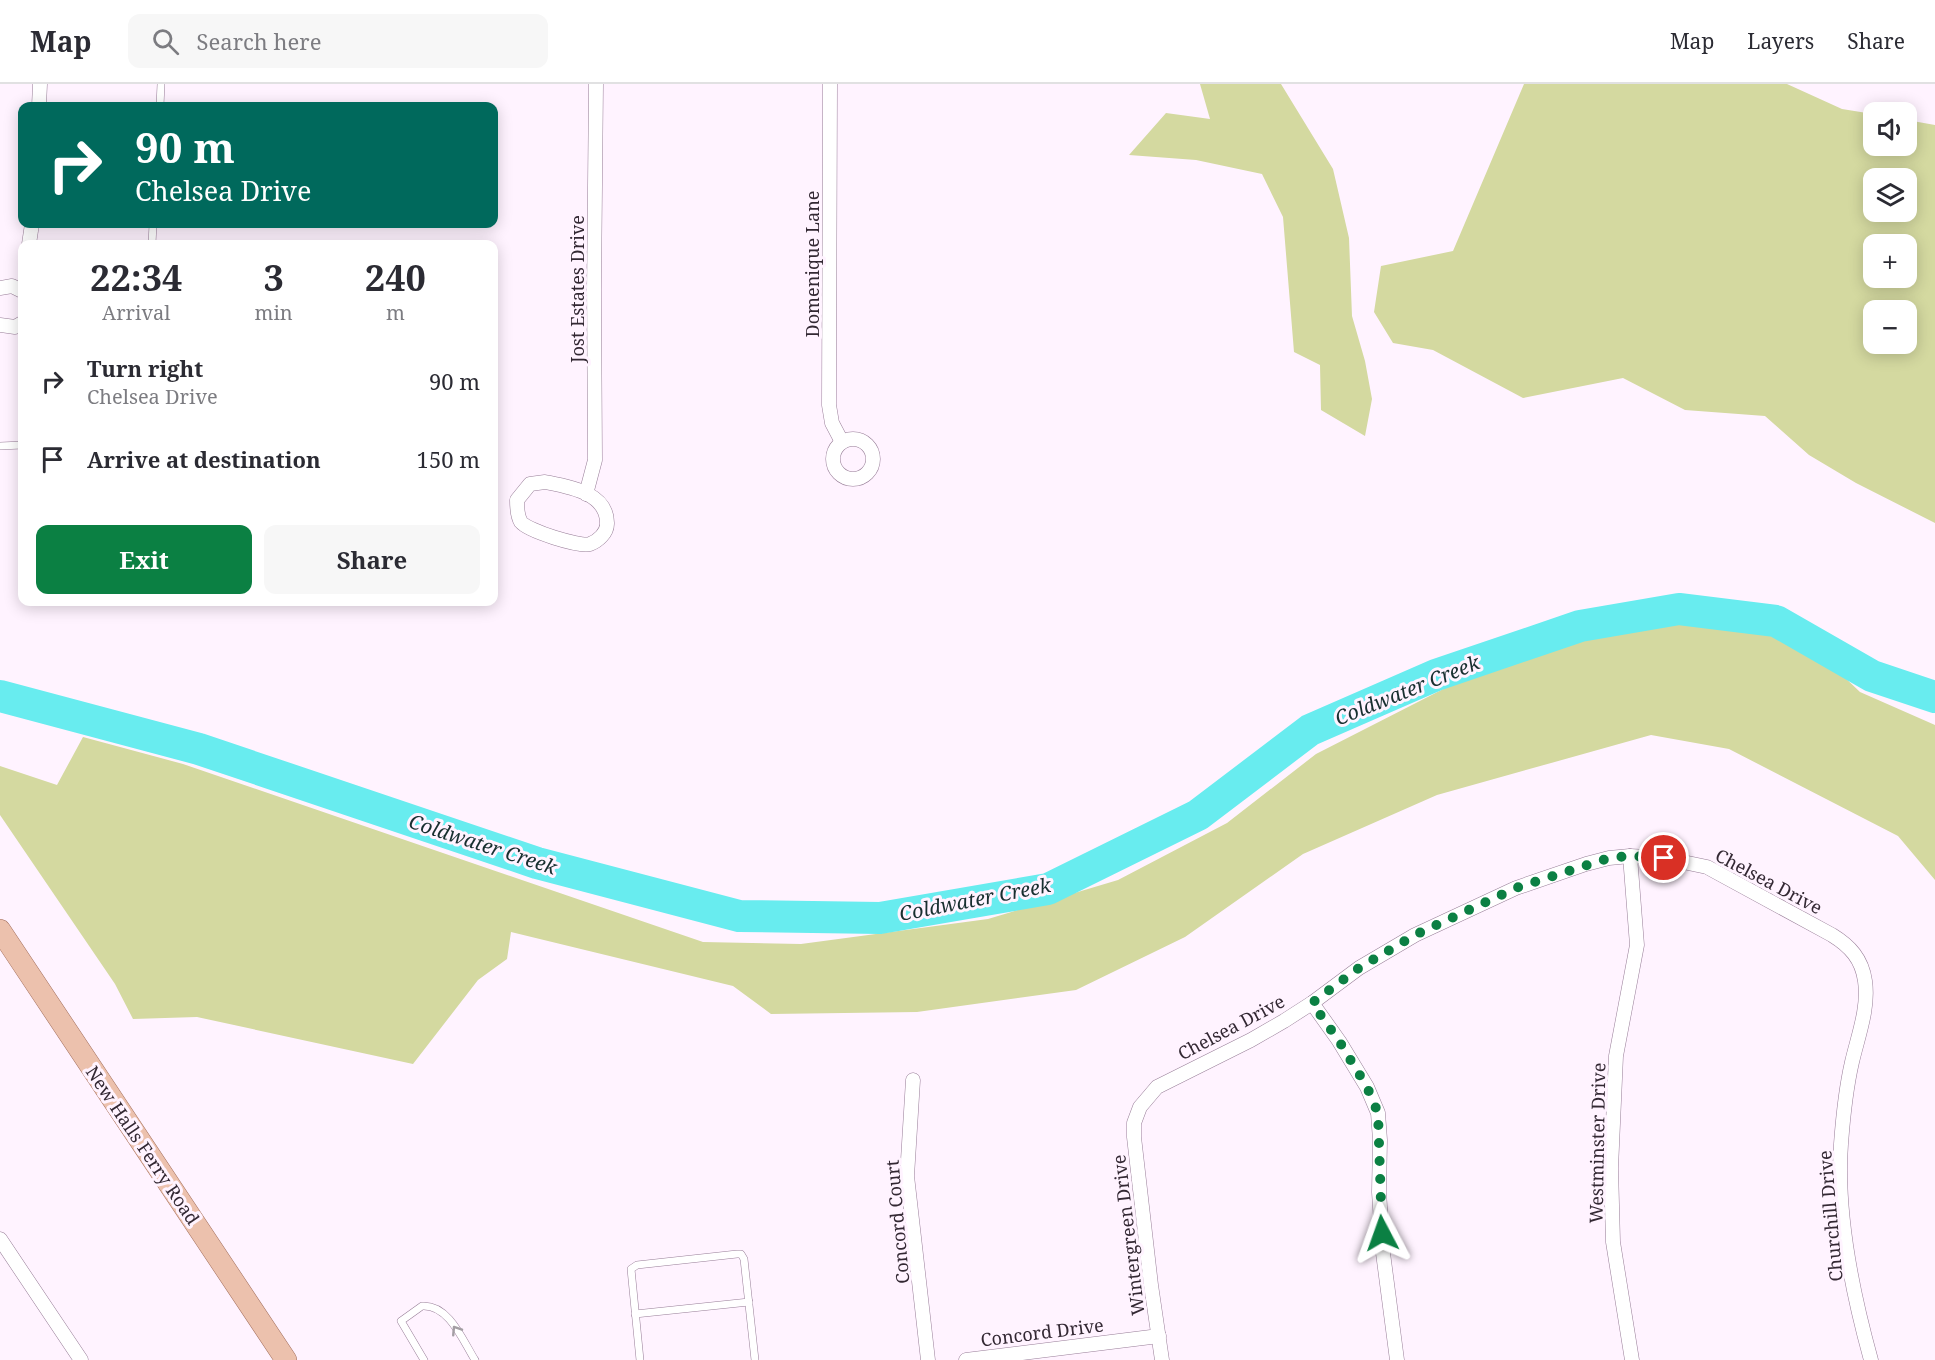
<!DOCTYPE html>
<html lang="en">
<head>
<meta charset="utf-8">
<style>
	body { margin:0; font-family:"Noto Serif",serif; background:#f7f7f7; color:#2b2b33; height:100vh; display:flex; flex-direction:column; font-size:22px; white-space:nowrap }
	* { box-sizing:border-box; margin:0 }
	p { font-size:20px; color:#7c7c81 }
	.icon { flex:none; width:33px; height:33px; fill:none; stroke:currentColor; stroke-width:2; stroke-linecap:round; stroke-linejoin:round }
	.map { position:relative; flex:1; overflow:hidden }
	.details { position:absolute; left:18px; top:156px; width:480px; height:366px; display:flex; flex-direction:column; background:#fff; border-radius:12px; box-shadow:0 3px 15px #0003 }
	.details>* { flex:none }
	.hud { position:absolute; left:18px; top:18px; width:480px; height:126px; border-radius:12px; box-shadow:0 3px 15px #0003; background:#00695c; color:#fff; overflow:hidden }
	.controls { position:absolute; left:1863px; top:18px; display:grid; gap:12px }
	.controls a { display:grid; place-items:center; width:54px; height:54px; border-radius:12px; background:#fff; box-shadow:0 3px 15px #0003; font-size:30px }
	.pin { position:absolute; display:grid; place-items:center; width:51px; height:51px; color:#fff; margin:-26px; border:3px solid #fff; border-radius:50%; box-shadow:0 2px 6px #0007 }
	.me { position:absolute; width:66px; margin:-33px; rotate:356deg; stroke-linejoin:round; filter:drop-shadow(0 0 4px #0008) }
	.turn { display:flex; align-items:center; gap:21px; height:126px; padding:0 18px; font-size:27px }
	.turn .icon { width:78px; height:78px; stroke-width:2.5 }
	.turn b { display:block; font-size:42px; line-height:51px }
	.eta { display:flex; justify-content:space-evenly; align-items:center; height:102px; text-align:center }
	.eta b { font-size:36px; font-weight:700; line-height:42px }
	.cta { display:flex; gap:12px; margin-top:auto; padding:12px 18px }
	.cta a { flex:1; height:69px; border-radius:12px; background:#0b8043; color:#fff; font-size:24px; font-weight:700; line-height:69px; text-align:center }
	.cta a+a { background:#f7f7f7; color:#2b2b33 }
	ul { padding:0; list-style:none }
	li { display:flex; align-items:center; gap:18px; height:78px; padding:0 18px }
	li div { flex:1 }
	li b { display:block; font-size:22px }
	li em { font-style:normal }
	header { display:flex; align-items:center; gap:36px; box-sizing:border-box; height:84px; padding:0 30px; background:#fff; border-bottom:2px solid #e1e1e2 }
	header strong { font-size:28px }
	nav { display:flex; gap:33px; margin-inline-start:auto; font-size:21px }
	.search { width:420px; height:54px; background:#f7f7f7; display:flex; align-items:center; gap:15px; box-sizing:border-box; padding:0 21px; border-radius:12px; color:#7c7c81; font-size:22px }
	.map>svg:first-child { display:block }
</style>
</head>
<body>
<header>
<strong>Map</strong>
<div class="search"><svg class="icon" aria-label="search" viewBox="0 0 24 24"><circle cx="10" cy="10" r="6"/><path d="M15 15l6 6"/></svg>Search here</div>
<nav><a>Map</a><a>Layers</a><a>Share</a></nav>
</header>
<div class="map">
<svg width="1935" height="1276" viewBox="0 0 1935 1276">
	<rect width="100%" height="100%" fill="#fff3ff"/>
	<g fill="#d4d9a0" fill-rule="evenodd">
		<path d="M1200 0H1281L1333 85 1349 154 1352 232 1365 277 1372 315 1365 352 1321 326 1320 281 1294 268 1283 133 1262 90 1196 76 1129 71 1166 29 1210 35Z"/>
		<path d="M1524 0H1787L1842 25 1873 30 1874 62H1906L1907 36 1935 41V439L1856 399 1809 371 1765 332 1685 326 1623 294 1523 314 1433 266 1393 259 1374 228 1381 182 1453 167ZM1906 94V128H1874V94ZM1906 160V194H1874V160ZM1906 226V260H1874V226Z"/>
		<path d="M1649 532 1708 533 1780 551 1839 588 1860 608 1935 641V796L1898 752 1729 665 1651 651 1437 711 1303 770 1185 853 1076 906 917 928 771 930 733 902 511 848 507 875 478 896 413 980 197 933 133 935 115 900 0 731V682L57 701 83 653 183 680 703 858 801 860 988 835 1118 796 1227 739 1316 670 1459 597 1555 556Z"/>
	</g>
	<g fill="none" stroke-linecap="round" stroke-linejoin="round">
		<path stroke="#68ecef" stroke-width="32" d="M0 612 199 665 537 779 739 832 880 834 1048 805 1198 731 1310 646 1436 591 1580 542 1679 525 1776 537 1872 592 1935 613"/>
		<defs>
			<g id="service">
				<path d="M160 22 161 0"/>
				<path d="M152 160 153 140"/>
				<path d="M0 362 22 361"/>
				<path d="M635 1230 749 1218"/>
				<path d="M424 1276 401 1237 422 1222C449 1220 463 1257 475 1276"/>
				<path d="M640 1276 631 1185 637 1181 737 1170H741L744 1175 755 1276"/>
			</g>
			<g id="minor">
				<path d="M830 0 829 321 832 339 842 358"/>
				<path d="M39 22 40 0"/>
				<path d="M29 160 32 140"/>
				<path d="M0 204 12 202 22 207"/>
				<path d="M0 241 15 243 22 239"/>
				<circle cx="853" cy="375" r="20"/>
				<path d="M545 398C570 403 608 409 607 440 607 449 598 457 590 460 579 463 528 447 521 438 517 432 517 422 517 416L530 400Z"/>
				<path d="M586 410 595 376 594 205 596 0"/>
				<path d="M1630 772 1637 861 1616 972 1611 1084 1613 1158 1632 1276"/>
				<path d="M1312 919 1339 957 1367 1003 1378 1029 1380 1056 1379 1108 1383 1169 1397 1276"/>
				<path d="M913 996 907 1092 928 1276"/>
				<path d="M0 1155 81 1276"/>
				<path d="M966 1276 1159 1252"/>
				<path d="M1162 1276 1151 1201 1134 1053V1039L1140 1023 1157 1003 1251 956 1284 937 1312 919 1359 884 1415 851 1516 804 1586 780 1609 774 1630 772 1664 774 1707 783 1832 851C1850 862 1862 875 1865 897 1869 924 1858 952 1852 978 1846 1004 1843 1033 1841 1060 1836 1127 1853 1211 1871 1276"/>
			</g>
			<path id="primary" d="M0 846 286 1276"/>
		</defs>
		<use href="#service" stroke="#987e98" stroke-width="8"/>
		<use href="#minor" stroke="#987e98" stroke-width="15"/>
		<use href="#primary" stroke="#a3705f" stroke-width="22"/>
		<use href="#service" stroke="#fff" stroke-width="7"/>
		<use href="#minor" stroke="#fff" stroke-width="14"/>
		<use href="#primary" stroke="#ecc1ad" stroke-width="21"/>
	</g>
	<defs><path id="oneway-chevron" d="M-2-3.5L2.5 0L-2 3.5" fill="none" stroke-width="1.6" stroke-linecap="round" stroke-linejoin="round" transform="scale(1.5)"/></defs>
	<use stroke="#a39ea3" href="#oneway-chevron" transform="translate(456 1246) rotate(-123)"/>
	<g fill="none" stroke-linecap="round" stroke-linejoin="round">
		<path stroke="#0b8043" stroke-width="10" stroke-dasharray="0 18" d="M1382 1149 1378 1029 1367 1003 1339 957 1312 919 1359 884 1415 851 1516 804 1609 774 1630 772 1664 774"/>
	</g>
	<g text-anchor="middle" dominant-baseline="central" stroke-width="6" stroke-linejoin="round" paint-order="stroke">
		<g font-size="18" fill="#332833" stroke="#fff3ff">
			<text transform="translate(812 180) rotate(-90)">Domenique Lane</text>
			<text transform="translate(577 205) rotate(-90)">Jost Estates Drive</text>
			<text transform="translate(1769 797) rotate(28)">Chelsea Drive</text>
			<text transform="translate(1231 943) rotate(-28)">Chelsea Drive</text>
			<text transform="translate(1597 1059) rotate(-89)">Westminster Drive</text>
			<text transform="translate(143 1061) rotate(56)">New Halls Ferry Road</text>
			<text transform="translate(1830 1132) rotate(-95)">Churchill Drive</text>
			<text transform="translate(897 1138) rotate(-95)">Concord Court</text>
			<text transform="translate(1128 1151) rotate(-97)">Wintergreen Drive</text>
			<text transform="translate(1042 1248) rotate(-7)">Concord Drive</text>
		</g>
		<g font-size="20" font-style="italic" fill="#182f30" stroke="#fff3ff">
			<text transform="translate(1407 606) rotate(-22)">Coldwater Creek</text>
			<text transform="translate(483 760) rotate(18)">Coldwater Creek</text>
			<text transform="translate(975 815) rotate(-11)">Coldwater Creek</text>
		</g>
	</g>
</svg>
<div class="controls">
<a><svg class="icon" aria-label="sound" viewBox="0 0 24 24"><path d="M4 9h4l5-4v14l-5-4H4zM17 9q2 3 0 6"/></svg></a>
<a><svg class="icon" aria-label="layers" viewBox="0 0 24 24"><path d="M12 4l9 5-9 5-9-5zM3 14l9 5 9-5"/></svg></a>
<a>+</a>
<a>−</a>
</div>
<div class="pin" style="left:1664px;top:774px;background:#d93025"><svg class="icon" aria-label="arrive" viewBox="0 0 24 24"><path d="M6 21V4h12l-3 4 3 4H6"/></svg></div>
<svg class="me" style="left:1382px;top:1149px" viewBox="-20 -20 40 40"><path d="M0-17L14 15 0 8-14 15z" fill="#0b8043" stroke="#fff" stroke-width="4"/></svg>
<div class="hud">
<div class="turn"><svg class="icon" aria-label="right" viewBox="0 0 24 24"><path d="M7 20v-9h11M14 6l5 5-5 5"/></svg><div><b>90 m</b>Chelsea Drive</div></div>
</div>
<section class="details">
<div class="eta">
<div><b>22:34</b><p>Arrival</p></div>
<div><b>3</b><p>min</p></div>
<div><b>240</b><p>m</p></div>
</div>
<ul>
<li><svg class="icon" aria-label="right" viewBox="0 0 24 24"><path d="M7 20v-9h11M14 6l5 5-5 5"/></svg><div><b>Turn right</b><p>Chelsea Drive</p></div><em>90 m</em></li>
<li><svg class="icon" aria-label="arrive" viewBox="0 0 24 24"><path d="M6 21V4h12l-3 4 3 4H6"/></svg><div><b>Arrive at destination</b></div><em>150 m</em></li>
</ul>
<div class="cta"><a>Exit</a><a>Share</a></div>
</section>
</div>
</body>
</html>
